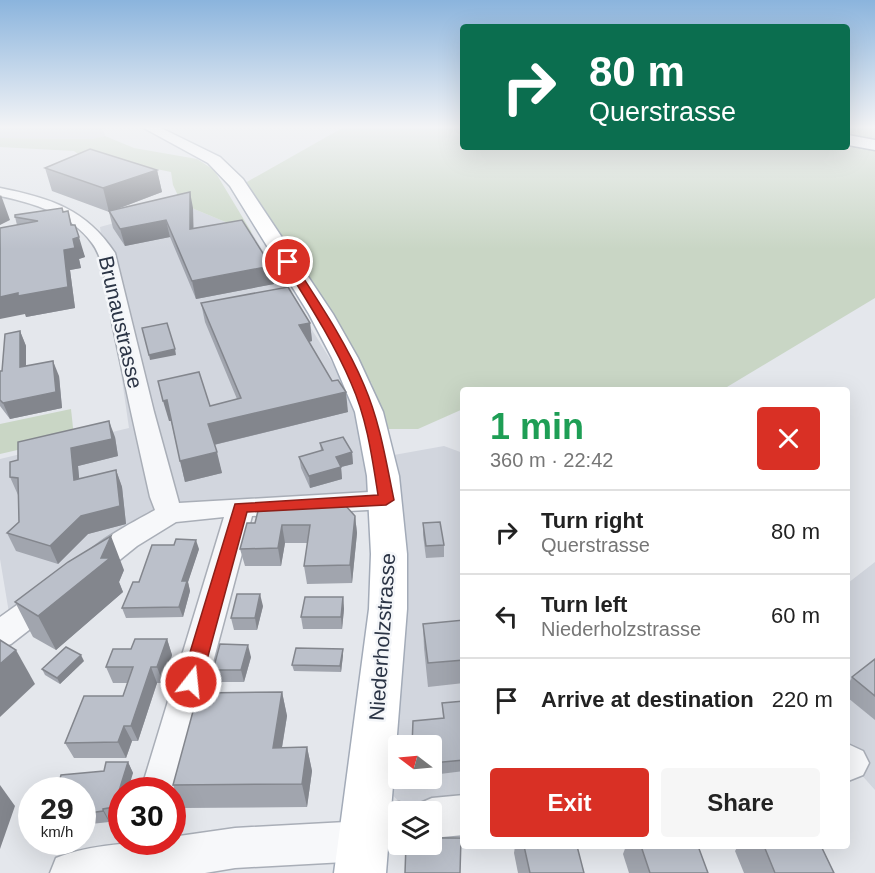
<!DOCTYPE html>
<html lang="en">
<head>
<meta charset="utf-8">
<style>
	body { margin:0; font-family:Arial,sans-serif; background:#f6f6f6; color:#222; height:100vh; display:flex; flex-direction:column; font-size:22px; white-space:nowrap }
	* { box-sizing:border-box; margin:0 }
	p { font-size:20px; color:#767676 }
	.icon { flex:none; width:33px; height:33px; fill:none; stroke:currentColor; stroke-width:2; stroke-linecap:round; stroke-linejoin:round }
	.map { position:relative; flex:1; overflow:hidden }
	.sheet { position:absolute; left:460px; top:387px; width:390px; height:462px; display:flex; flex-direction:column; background:#fff; border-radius:6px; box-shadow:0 6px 24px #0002 }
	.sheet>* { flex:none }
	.guide { position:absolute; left:460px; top:24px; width:390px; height:126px; border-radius:6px; box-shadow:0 6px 24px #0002; background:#0b6e4f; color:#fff; overflow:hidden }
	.needle { width:39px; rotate:286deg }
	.controls { position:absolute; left:388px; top:735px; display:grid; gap:12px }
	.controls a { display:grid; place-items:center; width:54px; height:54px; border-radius:6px; background:#fff; box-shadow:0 6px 24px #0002; font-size:30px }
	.speed { position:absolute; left:18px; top:777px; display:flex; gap:12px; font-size:30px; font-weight:700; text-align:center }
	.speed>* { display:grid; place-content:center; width:78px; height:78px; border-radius:50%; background:#fff; box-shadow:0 6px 24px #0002; line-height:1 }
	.speed small { font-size:15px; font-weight:400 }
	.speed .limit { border:9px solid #d22; background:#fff; color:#111 }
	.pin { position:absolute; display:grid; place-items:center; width:51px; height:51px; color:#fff; margin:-26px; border:3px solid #fff; border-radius:50%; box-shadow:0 2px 6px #0007 }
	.me { position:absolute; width:66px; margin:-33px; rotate:16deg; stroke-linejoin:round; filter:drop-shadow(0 0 4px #0008) }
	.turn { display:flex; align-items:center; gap:21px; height:126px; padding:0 30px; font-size:27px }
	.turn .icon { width:78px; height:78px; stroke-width:2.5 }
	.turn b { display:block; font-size:42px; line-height:51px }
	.round { display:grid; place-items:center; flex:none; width:63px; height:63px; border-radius:6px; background:#f6f6f6 }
	.summary { display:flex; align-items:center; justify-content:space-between; height:102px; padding:0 30px }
	h1 { font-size:36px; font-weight:700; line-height:45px; color:#1e9e55 }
	.action { display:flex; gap:12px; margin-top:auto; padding:12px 30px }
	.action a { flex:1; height:69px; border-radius:6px; background:#d93025; color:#fff; font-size:24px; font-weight:700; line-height:69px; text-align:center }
	.action a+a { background:#f6f6f6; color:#222 }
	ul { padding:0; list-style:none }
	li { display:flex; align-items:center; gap:18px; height:84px; padding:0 30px; border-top:2px solid #e0e0e0 }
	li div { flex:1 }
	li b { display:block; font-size:22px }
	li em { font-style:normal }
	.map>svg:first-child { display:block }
</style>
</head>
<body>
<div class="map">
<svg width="875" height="873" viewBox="0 0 875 873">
	<rect width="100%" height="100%" fill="#e4e7ec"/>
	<g fill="#d2d6de" fill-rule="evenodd">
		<path d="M0 127H103L105 136 92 139 0 138Z"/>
		<path d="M182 204 252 233 348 388 366 460 444 446 463 453V805L420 810 400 803 389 791 399 490 187 503 10 619 0 559V459L129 428 100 227ZM399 746H432V778H399Z"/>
		<path d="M875 562V790L851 763H848V583Z"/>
	</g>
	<g fill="#c9d6c5">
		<path d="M344 127H463L464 147H848V127H875V298L722 390H464L463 409 418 429H388L371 382H367L313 283 245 183Z"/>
		<path d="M105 136 134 148 197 159 214 170 252 233 182 204 173 185 171 172 118 161 117 157 84 158 74 151 0 147V138L92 139Z"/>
		<path d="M71 409 74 437 0 454V424Z"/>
	</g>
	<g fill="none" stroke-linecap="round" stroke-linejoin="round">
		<defs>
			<g id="minor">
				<path d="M0 188C50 198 86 209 115 253L154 412 179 503 386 491 395 494 399 500 395 506 386 509 252 516 179 790 172 804V790H141L224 517 176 522 137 546 101 575 91 578 81 575 76 567C89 544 132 523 155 510L150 497C137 439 124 381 112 322 108 299 106 261 92 243 71 214 33 203 0 196Z"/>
				<path d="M49 586 60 590 64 598 60 606 11 644 0 648V617L38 590Z"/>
				<path d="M850 745 863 751 869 763 863 775 848 781V746Z"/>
				<path d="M464 795V835L432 838V812H415L418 804 432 798Z"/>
				<path d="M399 802 413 808 414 812H399V842L382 844 377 855 363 861 235 868 205 873H50L56 858C91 844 135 842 172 842V837L235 828 346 822 350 812 364 806Z"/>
			</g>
			<path id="major" d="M142 127H159L220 157 243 179 333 314 358 358 383 412 399 476 407 554V609L386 873H334L369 609 371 554 367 476 355 412 332 358 309 314 230 186 208 163Z"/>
			<path id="highway" d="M848 135 875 140V150L848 145Z"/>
		</defs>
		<use href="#minor" stroke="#a9aeb7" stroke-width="3"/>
		<use href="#major" stroke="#a3abb8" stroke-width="3"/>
		<use href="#highway" stroke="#8b94a3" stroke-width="3"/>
		<use href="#minor" fill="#f7f8fa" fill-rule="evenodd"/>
		<use href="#major" fill="#fff" fill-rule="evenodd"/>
		<use href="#highway" fill="#fff" fill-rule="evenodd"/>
	</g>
	<g fill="#a1a5ae">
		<path d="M45 168 157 170 162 192 115 210 193 208V228L274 284 196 299 170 237 125 246 113 228 109 212 52 191Z"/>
		<path d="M68 211 72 225 85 257 79 259 81 268 70 270 75 308 26 317 17 225 15 217Z"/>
		<path d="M201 303 310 323 312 341 309 342 348 412 214 445 222 473 185 482 171 421H169L210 406 237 399 205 322Z"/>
		<path d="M20 331 26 346V366L59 376 62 408 10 419 0 406V371H2Z"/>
		<path d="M115 437 118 456 78 466 79 479 116 470 122 487 126 524 88 534 58 564 16 551 7 533 19 522 18 495 10 477Z"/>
		<path d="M320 443 352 452 353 464 341 467 342 479 310 488 301 468 299 457 321 451Z"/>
		<path d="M355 516 357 533 352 583 307 584 304 566 308 543H285L281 566H245L240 549 255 523Z"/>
		<path d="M423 523 444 545V557L426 558 423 535Z"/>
		<path d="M199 549 188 582 190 591 183 617 126 618 122 608 139 582Z"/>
		<path d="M124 570 119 582 123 592 56 650 33 637 15 602Z"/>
		<path d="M343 597 344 609 342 629H303L301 617Z"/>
		<path d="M263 606 257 630H234L231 618Z"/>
		<path d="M464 620V683L428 687 424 648 423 624Z"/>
		<path d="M167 639 172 655 163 683H157L138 741H132L126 758H74L65 743 123 696 128 683H113L106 667 131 649Z"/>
		<path d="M343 649V655L341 672 294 671 292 665Z"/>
		<path d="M251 657 244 682H217L213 670Z"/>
		<path d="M875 659V720L848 698V685L852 677Z"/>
		<path d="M84 661 60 684 45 675 42 669Z"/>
		<path d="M282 692 287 716 282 748 307 747 312 771 307 807 182 808 173 785Z"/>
		<path d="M464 701V771L432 775V746L443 718 442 703Z"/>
		<path d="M128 762 133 773 122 790V812L120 818 109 820V822L82 825V790L104 771Z"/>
		<path d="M515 846H577L584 873H518L514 853Z"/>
		<path d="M626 846H698L708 873H629L623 854Z"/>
		<path d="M738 846H821L834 873H744L735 851Z"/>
	</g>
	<g fill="#83868d">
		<path d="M157 170 162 192 109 212 103 188Z"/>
		<path d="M190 192 193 208 194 246 190 229Z"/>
		<path d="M1 195 10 220 0 225V196Z"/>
		<path d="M166 220 170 237 125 246 120 229Z"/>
		<path d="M79 237 85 257 79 259 81 268 70 270 75 308 26 317 25 314 0 319V297L64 250 73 239Z"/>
		<path d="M271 266 274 284 196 299 192 281Z"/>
		<path d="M310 323 312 341 301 344 299 325Z"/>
		<path d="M20 331 26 346V383L20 367Z"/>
		<path d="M175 349 176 355 150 360 149 355Z"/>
		<path d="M53 361 59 376 62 408 10 419 3 403Z"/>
		<path d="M346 392 348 412 213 445 208 424Z"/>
		<path d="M167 400 173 421H169L163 401Z"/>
		<path d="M109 421 115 437 118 456 78 466 81 497 74 480 71 448Z"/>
		<path d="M217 452 222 473 185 482 180 461Z"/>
		<path d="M352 452 353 464 341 467 342 479 310 488 309 476 336 457Z"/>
		<path d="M116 470 122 487 126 524 88 534 58 564 50 546Z"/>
		<path d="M355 516 357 533 352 583 350 565Z"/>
		<path d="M282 525 285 543 281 566 278 548Z"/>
		<path d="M111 536 124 570 119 582 123 592 56 650 38 616 101 558Z"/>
		<path d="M196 540 199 549 188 582 190 591 183 617 179 607 182 581Z"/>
		<path d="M260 594 263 606 257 630 255 618Z"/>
		<path d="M343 597 344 609 342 629 341 617Z"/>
		<path d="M167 639 172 655 163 683 157 667Z"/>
		<path d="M248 645 251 657 244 682 241 670Z"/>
		<path d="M343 649V655L341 672 340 666Z"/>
		<path d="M16 650 35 684 0 717V664Z"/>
		<path d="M81 655 84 661 60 684 57 678Z"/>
		<path d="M151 667 157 683 138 741 131 726Z"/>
		<path d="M282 692 287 716 278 771 273 748Z"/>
		<path d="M124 726 132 741 126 758 118 742Z"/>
		<path d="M307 747 312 771 307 807 302 784Z"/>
		<path d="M128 762 133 773 128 790H122V812L120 818 114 807Z"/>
		<path d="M0 785 15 806 0 849Z"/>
		<path d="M103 809 109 820V822L103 811Z"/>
	</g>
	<g fill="#bbc0ca" stroke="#83868d" stroke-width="1.5">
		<path d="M90 149 157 170 103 188 45 168Z"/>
		<path d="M190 192V229L242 220 271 266 192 281 166 220 120 229 109 211Z"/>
		<path d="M62 208 63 212 68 211 71 225H75L79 237 73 239 75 248 64 250 68 287 18 296V293L0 297V228L38 221 15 217V215Z"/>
		<path d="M288 287 310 323 299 325 332 381 338 380 346 392 208 424 217 452 180 461 167 400 163 401 158 381 199 372 210 406 241 398 201 303Z"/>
		<path d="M167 323 175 349 149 355 142 328Z"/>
		<path d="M20 331V367L53 361 56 392 3 403 0 400V371H2L5 334Z"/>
		<path d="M109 421 112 439 71 448 74 480 116 470 120 506 81 516 50 546 7 533 19 522 18 478 10 477V462L18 460V442Z"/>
		<path d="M343 437 352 452 336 457 341 467 309 476 299 457 323 450 320 443Z"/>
		<path d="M345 505 355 516 350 565 304 566 310 525H282L278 548 240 549 247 523H255L259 507Z"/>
		<path d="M440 522 444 545 426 546 423 523Z"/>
		<path d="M111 536 101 558H110L38 616 15 602 68 562Z"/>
		<path d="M176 539 196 540 182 581H187L179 607 122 608 133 582H139L152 545H174Z"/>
		<path d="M237 594H260L255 618H231Z"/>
		<path d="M305 597H343L341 617H301Z"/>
		<path d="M464 620V660L428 663 423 624Z"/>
		<path d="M135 639H167L157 667H151L131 726H124L118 742 65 743 84 696H123L133 667H106L113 649H131Z"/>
		<path d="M0 640 16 650 0 664Z"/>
		<path d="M220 644 248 645 241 670H213Z"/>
		<path d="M66 647 81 655 57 678 42 669Z"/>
		<path d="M296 648 343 649 340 666 292 665Z"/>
		<path d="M875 659V696L852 677Z"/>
		<path d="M282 692 273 748 307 747 302 784 173 785 198 693Z"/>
		<path d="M464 701V760L432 763V746H412L413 721 444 718 442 703Z"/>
		<path d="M106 762H128L114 807 103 809V811L82 814V790H57L61 775 104 771Z"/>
		<path d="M432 838H461L460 873H405L406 844H432Z"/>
		<path d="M524 846H577L584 873H530Z"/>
		<path d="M641 846H698L708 873H650Z"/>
		<path d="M764 846H821L834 873H775Z"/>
	</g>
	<linearGradient id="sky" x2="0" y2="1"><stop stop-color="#8bb4dd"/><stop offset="0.51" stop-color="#f3f4f6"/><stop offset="1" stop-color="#f3f4f6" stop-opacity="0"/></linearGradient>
	<rect width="875" height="249" fill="url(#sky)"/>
	<path fill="#d93025" stroke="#8d1f18" stroke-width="1.5" d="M288 259 293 262C318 301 346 342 364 385 380 422 386 461 394 500L386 505 247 512 201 682 198 688 191 691 184 688 181 682 235 504 378 495C372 457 367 419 351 383 333 341 307 301 283 262Z"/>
	<g text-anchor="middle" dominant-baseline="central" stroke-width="5" stroke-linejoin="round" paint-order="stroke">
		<g font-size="21" fill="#2b3445" stroke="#f4f6f9">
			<text transform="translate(121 322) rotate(77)">Brunaustrasse</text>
			<text transform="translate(382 637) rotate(-86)">Niederholzstrasse</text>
		</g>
	</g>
</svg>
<div class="controls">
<a><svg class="needle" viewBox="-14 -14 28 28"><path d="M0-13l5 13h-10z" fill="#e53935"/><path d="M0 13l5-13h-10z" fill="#767676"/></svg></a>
<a><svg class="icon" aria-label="layers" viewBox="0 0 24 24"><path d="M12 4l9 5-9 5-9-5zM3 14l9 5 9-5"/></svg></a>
</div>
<div class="speed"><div>29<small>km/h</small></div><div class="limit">30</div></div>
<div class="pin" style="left:288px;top:262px;background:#d93025"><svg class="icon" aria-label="arrive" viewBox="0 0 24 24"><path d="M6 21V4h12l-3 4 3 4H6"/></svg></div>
<svg class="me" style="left:191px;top:682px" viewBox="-20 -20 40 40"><circle r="17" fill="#d93025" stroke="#fff" stroke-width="3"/><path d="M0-11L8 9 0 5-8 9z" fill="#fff"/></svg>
<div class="guide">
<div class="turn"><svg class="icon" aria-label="right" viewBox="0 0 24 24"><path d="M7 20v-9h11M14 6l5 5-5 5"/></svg><div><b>80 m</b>Querstrasse</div></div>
</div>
<section class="sheet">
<div class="summary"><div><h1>1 min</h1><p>360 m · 22:42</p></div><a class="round" style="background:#d93025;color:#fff"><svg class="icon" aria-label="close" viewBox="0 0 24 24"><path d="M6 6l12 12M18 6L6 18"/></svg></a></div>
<ul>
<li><svg class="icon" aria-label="right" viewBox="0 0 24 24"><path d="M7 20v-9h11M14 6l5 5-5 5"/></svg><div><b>Turn right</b><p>Querstrasse</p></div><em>80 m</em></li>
<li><svg class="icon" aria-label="left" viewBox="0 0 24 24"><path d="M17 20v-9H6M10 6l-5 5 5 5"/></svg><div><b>Turn left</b><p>Niederholzstrasse</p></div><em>60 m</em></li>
<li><svg class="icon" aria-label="arrive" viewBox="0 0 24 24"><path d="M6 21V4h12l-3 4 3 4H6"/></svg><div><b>Arrive at destination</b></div><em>220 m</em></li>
</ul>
<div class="action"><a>Exit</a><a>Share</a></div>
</section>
</div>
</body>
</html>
